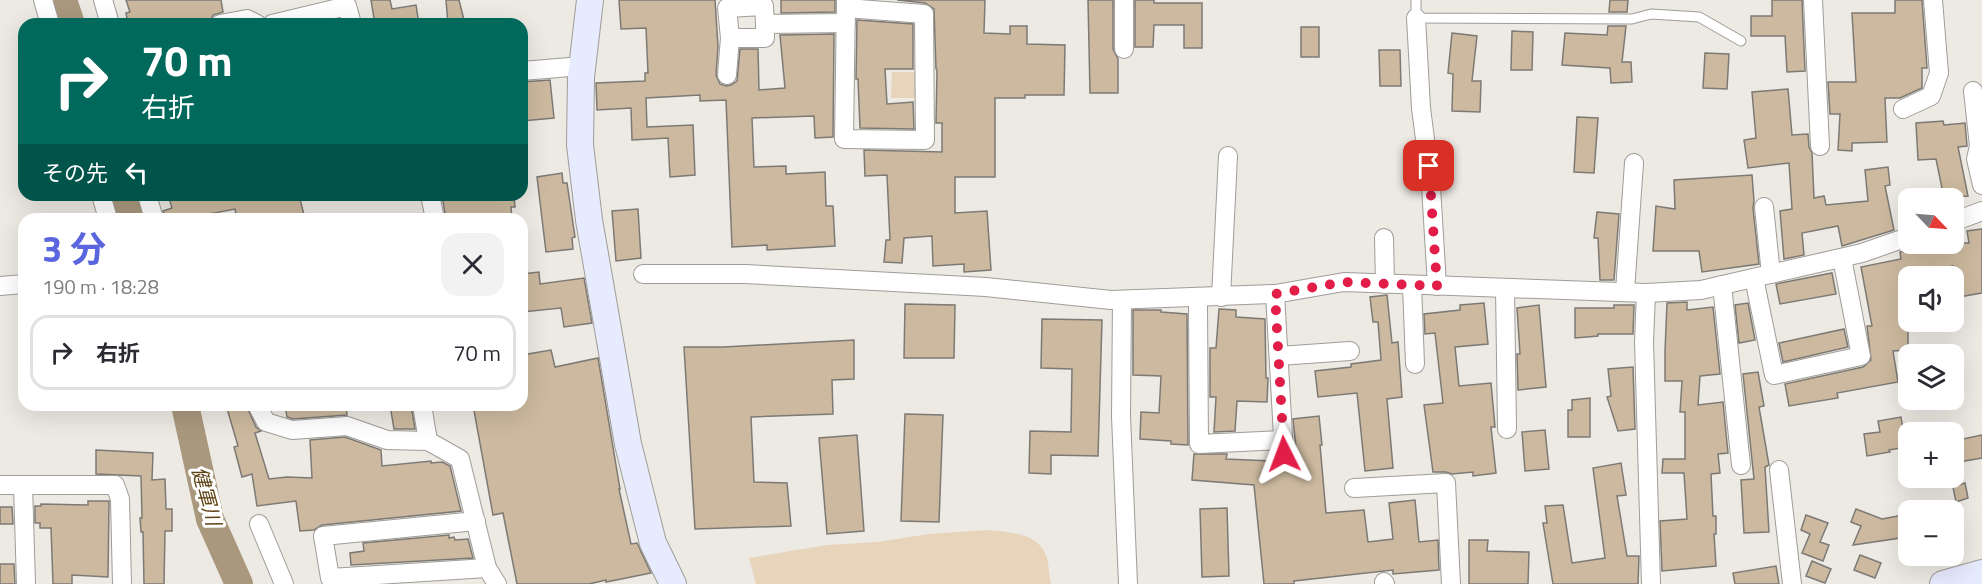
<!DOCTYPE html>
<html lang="ja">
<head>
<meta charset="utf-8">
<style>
	body { margin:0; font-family:"Titillium Web","Noto Sans JP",sans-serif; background:#f2f2f3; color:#2b2b33; height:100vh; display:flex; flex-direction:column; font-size:22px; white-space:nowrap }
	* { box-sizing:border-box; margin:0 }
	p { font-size:20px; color:#7c7c81 }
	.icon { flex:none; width:33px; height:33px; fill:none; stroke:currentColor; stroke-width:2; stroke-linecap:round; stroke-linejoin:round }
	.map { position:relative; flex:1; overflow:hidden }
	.side { position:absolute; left:18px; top:213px; width:510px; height:198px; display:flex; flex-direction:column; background:#fff; border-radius:18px; box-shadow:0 6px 24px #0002 }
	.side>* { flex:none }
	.hud { position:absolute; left:18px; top:18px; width:510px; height:183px; border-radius:18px; box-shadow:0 6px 24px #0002; background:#00695c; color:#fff; overflow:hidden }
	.needle { width:39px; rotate:115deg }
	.tools { position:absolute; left:1898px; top:188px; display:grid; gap:12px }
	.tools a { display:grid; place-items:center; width:66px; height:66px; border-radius:12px; background:#fff; box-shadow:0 6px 24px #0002; font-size:30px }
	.pin { position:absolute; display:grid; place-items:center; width:51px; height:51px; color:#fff; margin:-26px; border-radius:12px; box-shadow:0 3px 9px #0006 }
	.me { position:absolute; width:66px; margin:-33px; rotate:357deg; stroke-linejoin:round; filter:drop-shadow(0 0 4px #0008) }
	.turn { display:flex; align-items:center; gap:21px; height:126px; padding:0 24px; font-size:27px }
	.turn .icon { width:78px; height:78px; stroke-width:2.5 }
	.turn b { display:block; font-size:42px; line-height:51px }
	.then { display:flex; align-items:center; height:57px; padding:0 24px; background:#0003; gap:12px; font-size:22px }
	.round { display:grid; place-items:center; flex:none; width:63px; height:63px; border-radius:18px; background:#f2f2f3 }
	.overview { display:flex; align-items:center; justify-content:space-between; height:102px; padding:0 24px }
	h1 { font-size:36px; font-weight:700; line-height:45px; color:#5a66dd }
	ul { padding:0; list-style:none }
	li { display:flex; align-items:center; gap:18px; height:75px; margin:0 12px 9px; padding:0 12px; border:3px solid #e1e1e2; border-radius:18px }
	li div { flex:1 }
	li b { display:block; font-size:22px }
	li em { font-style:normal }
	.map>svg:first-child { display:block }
</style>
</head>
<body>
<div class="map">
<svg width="1982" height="584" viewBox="0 0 1982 584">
	<rect width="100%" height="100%" fill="#ede9e3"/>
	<g fill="#e7d4bb">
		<path d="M892 72H920V98H891Z"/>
		<path d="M987 530C1007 532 1037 532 1046 555 1049 564 1049 575 1051 584H756L749 558 827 545 878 542 929 534Z"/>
	</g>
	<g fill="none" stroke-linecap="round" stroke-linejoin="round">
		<g stroke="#aa987e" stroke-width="28">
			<path d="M63 0 71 24"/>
			<path d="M125 195 133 219"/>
			<path d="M185 405 210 519 239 584"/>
		</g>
	</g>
	<g fill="#ccb99f" stroke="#7d7a75" stroke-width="1.5">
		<path d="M126 0H221L223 12 213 15 209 24H128L126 13 130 12Z"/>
		<path d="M371 0H390L392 9 416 5 419 24H375Z"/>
		<path d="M446 0H459L465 24H448Z"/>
		<path d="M619 0H715L718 46 716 75 720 84 726 86 731 85 737 81 740 49H758L759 90 785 88 780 35 834 34 833 137 815 138 814 116 752 118 754 167 786 166V174L825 172 826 206H833L835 246 767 250V245L732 247 726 100 700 101V95L646 98 647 127 693 125 695 175 670 177 668 138 632 140 631 108 597 110 596 83 645 81V73H648L646 28 621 29Z"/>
		<path d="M781 0H835V12L781 13Z"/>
		<path d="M897 0H985L984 33 1010 34V26H1027V44L1065 45 1064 95H1025V98H995V177H955V213L987 211 991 270 964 272V264L933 266 932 236 904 238 902 263 884 262 886 240H890L887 175 865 176 864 150 942 152V123H936L937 70 936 69 934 9 925 3Z"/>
		<path d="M1088 0H1113V49L1118 59V93H1090Z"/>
		<path d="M1135 0H1154V3H1202V48H1184V25H1154L1153 47H1135Z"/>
		<path d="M1610 0H1628L1627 12H1609Z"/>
		<path d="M1772 0H1802L1805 71 1787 72 1785 36H1751V16H1772Z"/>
		<path d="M1895 0H1922L1927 68H1922V88L1900 98H1885L1887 142 1852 143V151L1838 150 1840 114H1830L1828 82H1856L1852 13H1895Z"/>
		<path d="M857 20 913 24V69H885L887 104 913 102 914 129 860 128 858 79H856Z"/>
		<path d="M1608 26H1626L1622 62H1631L1632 82 1611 83 1610 68 1562 65 1565 33 1607 35Z"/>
		<rect x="1301" y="27" width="18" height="30"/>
		<path d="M1512 31 1533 32 1532 70H1511Z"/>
		<path d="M1452 33 1477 36 1472 81H1481L1480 112 1452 111 1453 74 1448 73Z"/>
		<path d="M1379 50H1400L1401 86H1380Z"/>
		<path d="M1705 53 1729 54 1727 89 1703 88Z"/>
		<path d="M550 80 554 118 522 121V82Z"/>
		<path d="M1788 89 1792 135 1808 134 1809 147 1812 153 1814 198 1824 196 1826 205 1868 201 1865 170 1888 167 1890 185 1885 186 1894 230 1842 246 1838 226 1802 233 1804 255 1784 259 1780 211 1792 209 1789 163 1748 168 1744 140 1756 138 1752 92Z"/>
		<path d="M1577 117 1598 118 1594 173 1574 172Z"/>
		<path d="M1943 121 1944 125 1965 123 1967 146 1958 147 1968 196 1944 198 1936 159 1918 160 1916 123Z"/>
		<path d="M562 173 563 183H567L575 237 572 238 573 249 546 252 537 177Z"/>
		<path d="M1752 175 1754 201 1753 208 1759 264 1702 272 1699 251H1653L1656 206 1675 209 1674 180Z"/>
		<path d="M168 195H299L305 219H237L235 209 198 216 199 219H165L163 211 172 208Z"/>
		<path d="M442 195H514L515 207H511L512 219H446Z"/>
		<path d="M638 209 641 258 616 261 612 211Z"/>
		<path d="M1597 212 1619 214 1614 280H1600L1598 238H1594Z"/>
		<path d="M1982 229V293L1953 298V266L1908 276V350L1893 351 1898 382 1837 393 1838 398 1789 406 1785 384 1863 367 1871 360 1867 326H1872L1861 267 1901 259 1900 252 1951 243H1969L1967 231Z"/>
		<path d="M539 272 540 284 584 278 592 323 564 327 561 308 522 312V274Z"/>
		<path d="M1832 273 1836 294 1780 304 1776 284Z"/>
		<path d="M1387 295 1392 343 1398 342 1402 397 1387 399 1393 468 1365 471 1357 393 1318 397 1315 371 1351 367V364L1381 360 1378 322H1373L1370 297Z"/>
		<path d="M1687 302V310L1713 307 1720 374 1700 376 1698 405 1723 402 1728 453 1718 454 1720 473 1711 474 1713 516H1716V534H1714L1716 566 1662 571 1660 521 1687 519 1684 473H1662L1663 459H1685V412H1680L1682 381H1665V351L1667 303Z"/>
		<path d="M1484 303 1488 344 1455 347 1459 386 1491 383 1495 427H1491L1496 473 1473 476V472L1452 474 1446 472H1433L1424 405 1443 403 1435 333 1425 334 1424 314 1460 310V305Z"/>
		<path d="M1748 303 1755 340 1739 343 1735 305Z"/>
		<path d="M905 304 955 305 954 358H904Z"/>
		<path d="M1539 305 1546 387 1518 390 1517 354H1520L1517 308Z"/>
		<path d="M1614 305H1634L1633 334H1598V336L1575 338V308H1614Z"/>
		<path d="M1219 309 1236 310V317L1265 319 1266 378H1268L1267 402 1237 401 1235 431 1214 432 1216 397H1210V348H1216Z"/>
		<path d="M1133 310H1161V312L1187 314 1188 445 1171 444V441L1140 439 1141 412 1159 413 1161 376 1133 375Z"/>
		<path d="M1042 319 1102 320 1098 456 1051 455V474L1029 473 1030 431 1071 432 1072 369 1041 368Z"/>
		<path d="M1844 329 1848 347 1783 362 1779 343Z"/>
		<path d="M854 340V379L832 380 833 414 751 417 754 482 787 483 791 526 695 529 684 347H724Z"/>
		<path d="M551 350 555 367 598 358 620 489H619L631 544 637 543 651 573 606 582V580L589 584H517L503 513 493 515 473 405H522V355Z"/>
		<path d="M1633 367 1635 429 1618 431 1607 397 1611 396 1608 369Z"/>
		<path d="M1758 372 1764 406 1759 407 1769 465 1765 467 1769 532 1744 533 1741 480 1754 479 1743 374Z"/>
		<path d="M1590 398V437H1568V410H1572V400Z"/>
		<path d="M226 405H246L256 427 261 431 255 433 269 479 287 477 312 478 310 440 345 437 381 450 382 466 431 461V463L442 462 450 466 461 511 322 525 314 530 300 531 296 501 257 506 252 474 242 477 234 447 238 446Z"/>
		<path d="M285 405H346L347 415 293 419 287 417Z"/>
		<path d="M390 405H411L415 429H394Z"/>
		<path d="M905 414 943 415 939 522 901 521Z"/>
		<path d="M1319 416 1322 445H1320L1326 513 1364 510 1368 542 1393 539 1389 503 1415 500 1419 542 1438 540 1439 570 1393 574V570L1294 581V584H1264L1254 485 1192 480 1194 454H1227L1226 459 1272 461V457H1273L1278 464 1285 465 1291 463 1294 458H1297L1293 419Z"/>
		<path d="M1901 417 1906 447 1889 450 1890 452 1867 456 1864 434 1880 432 1878 421Z"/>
		<path d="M1545 430 1549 469 1525 471 1522 432Z"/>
		<path d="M857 435 864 531 827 534 819 438Z"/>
		<path d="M1982 435V458L1953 463V441Z"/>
		<path d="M96 450 153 453 152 480 165 479 166 509H172V531H165L164 584H144L143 532H141L140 518H142L141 476 96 474Z"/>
		<path d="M1621 463 1626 495 1617 496 1627 556H1639L1638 584H1553L1543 523H1547L1545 506 1563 505 1572 563 1605 558 1593 468Z"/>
		<path d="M1965 483 1968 498 1956 502 1953 487Z"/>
		<path d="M88 501H109L108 577 72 575V584H53L51 528H40V523H35V506H41V504L88 505Z"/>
		<path d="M0 507H12L13 524H0Z"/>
		<path d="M1227 508 1229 576 1202 577 1200 509Z"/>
		<path d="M1856 509 1882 519 1904 515 1907 537 1853 545 1861 526 1851 522Z"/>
		<path d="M1806 515 1828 523 1820 542 1829 545 1823 561 1802 553 1810 534 1801 530Z"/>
		<path d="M449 535V538L454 537 455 540 468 539 473 558 351 565 350 553 364 551 363 543Z"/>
		<path d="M1469 540H1488L1487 551 1529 552 1528 584H1469Z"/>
		<path d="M1860 555 1881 563 1875 578 1854 570Z"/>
		<path d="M1812 561 1831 569 1825 583 1806 576Z"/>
		<path d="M0 564H14L15 584H0Z"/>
		<path d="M1776 566 1779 584H1735L1733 573Z"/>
	</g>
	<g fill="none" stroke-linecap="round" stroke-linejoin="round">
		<defs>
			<path id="lane" d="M1416 0V18L1632 19 1651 14 1699 17 1741 41"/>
			<g id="street">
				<path d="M43 0 50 24"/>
				<path d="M103 0 110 24"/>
				<path d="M1813 0 1820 146"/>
				<path d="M846 8 924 14 925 140 844 139 846 0"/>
				<path d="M1416 18 1421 108 1431 186 1437 286"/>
				<path d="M220 24 247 19 257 24"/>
				<path d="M272 24 347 6 352 24"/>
				<path d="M765 24 764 6 727 8 730 38H765V24L846 23"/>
				<path d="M1124 49V0"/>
				<path d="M522 71 582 66"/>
				<path d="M727 75 730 38"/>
				<path d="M1973 91 1979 146 1976 159 1982 185"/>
				<path d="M1903 109 1931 96 1939 73 1933 0"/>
				<path d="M101 195 108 219"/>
				<path d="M147 195 154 219"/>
				<path d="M430 195 435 219"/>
				<path d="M1764 207 1771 274"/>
				<path d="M1953 222 1982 211"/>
				<path d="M1384 238 1385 284"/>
				<path d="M643 274H745L986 287 1111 300 1275 294 1344 282 1646 293 1701 290 1862 253 1908 237"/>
				<path d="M1754 278 1774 375 1861 356 1842 258"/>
				<path d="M1412 285 1415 364"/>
				<path d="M1722 285 1741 465"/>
				<path d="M0 286 24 284"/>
				<path d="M1505 288 1507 429"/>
				<path d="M1625 291 1634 163"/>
				<path d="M1646 293 1644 342 1651 584"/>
				<path d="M1275 294 1284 454"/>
				<path d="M1221 297 1228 156"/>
				<path d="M1122 300 1121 416 1128 584"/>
				<path d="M1198 307 1199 444 1283 440"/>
				<path d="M1279 356 1350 351"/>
				<path d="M257 405 266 422 292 430 347 426 387 440 428 441 460 459 487 568 497 584"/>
				<path d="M422 405 428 441"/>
				<path d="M1779 470 1792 584"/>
				<path d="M0 485H115L120 499 122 584"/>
				<path d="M23 485 26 584"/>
				<path d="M1354 488 1446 483 1451 584"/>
				<path d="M476 521 323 536 330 578 487 568"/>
				<path d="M259 524 284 584"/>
				<path d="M1384 582 1385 584"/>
			</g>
			<g id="secondary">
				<path d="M590 0 581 77 580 145 589 220 628 444 653 543 673 584"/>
				<path d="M1943 584 1982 573"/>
			</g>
		</defs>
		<use href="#lane" stroke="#a09c97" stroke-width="11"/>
		<use href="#street" stroke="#a09c97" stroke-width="20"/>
		<use href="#secondary" stroke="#a09c97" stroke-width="28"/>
		<use href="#lane" stroke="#fff" stroke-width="9"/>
		<use href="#street" stroke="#fff" stroke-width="18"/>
		<use href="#secondary" stroke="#e7ebfe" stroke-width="26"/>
	</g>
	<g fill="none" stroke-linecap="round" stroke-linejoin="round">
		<path stroke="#e11d48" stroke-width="10" stroke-dasharray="0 18" d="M1284 454 1275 294 1344 282 1437 286 1429 166"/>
	</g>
	<g text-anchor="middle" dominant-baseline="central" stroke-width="6" stroke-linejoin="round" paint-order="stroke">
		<g font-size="20" font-style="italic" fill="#5f4214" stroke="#fff">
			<text transform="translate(207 496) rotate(75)">健軍川</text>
		</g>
	</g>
</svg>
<div class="tools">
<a><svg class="needle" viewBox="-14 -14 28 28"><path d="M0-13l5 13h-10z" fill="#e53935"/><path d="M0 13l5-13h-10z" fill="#7c7c81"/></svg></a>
<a><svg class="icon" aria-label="sound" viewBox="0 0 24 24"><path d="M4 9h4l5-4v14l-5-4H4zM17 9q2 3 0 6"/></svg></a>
<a><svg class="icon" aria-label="layers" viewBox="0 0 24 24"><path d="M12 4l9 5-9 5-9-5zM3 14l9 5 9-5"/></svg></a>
<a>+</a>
<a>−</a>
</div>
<div class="pin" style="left:1429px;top:166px;background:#d93025"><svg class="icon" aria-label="arrive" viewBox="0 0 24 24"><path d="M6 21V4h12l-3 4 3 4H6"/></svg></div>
<svg class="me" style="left:1284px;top:454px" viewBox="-20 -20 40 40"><path d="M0-17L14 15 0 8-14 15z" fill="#e11d48" stroke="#fff" stroke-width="4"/></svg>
<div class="hud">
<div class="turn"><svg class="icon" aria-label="right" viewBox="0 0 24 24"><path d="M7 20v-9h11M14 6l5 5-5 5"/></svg><div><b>70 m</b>右折</div></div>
<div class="then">その先<svg class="icon" aria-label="left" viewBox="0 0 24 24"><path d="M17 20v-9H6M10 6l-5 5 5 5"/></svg></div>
</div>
<section class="side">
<div class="overview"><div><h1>3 分</h1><p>190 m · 18:28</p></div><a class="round"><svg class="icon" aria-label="close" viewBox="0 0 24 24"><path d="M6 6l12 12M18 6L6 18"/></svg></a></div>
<ul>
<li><svg class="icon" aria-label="right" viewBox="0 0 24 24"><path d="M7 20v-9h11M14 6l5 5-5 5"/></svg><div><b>右折</b></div><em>70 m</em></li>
</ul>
</section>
</div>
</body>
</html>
